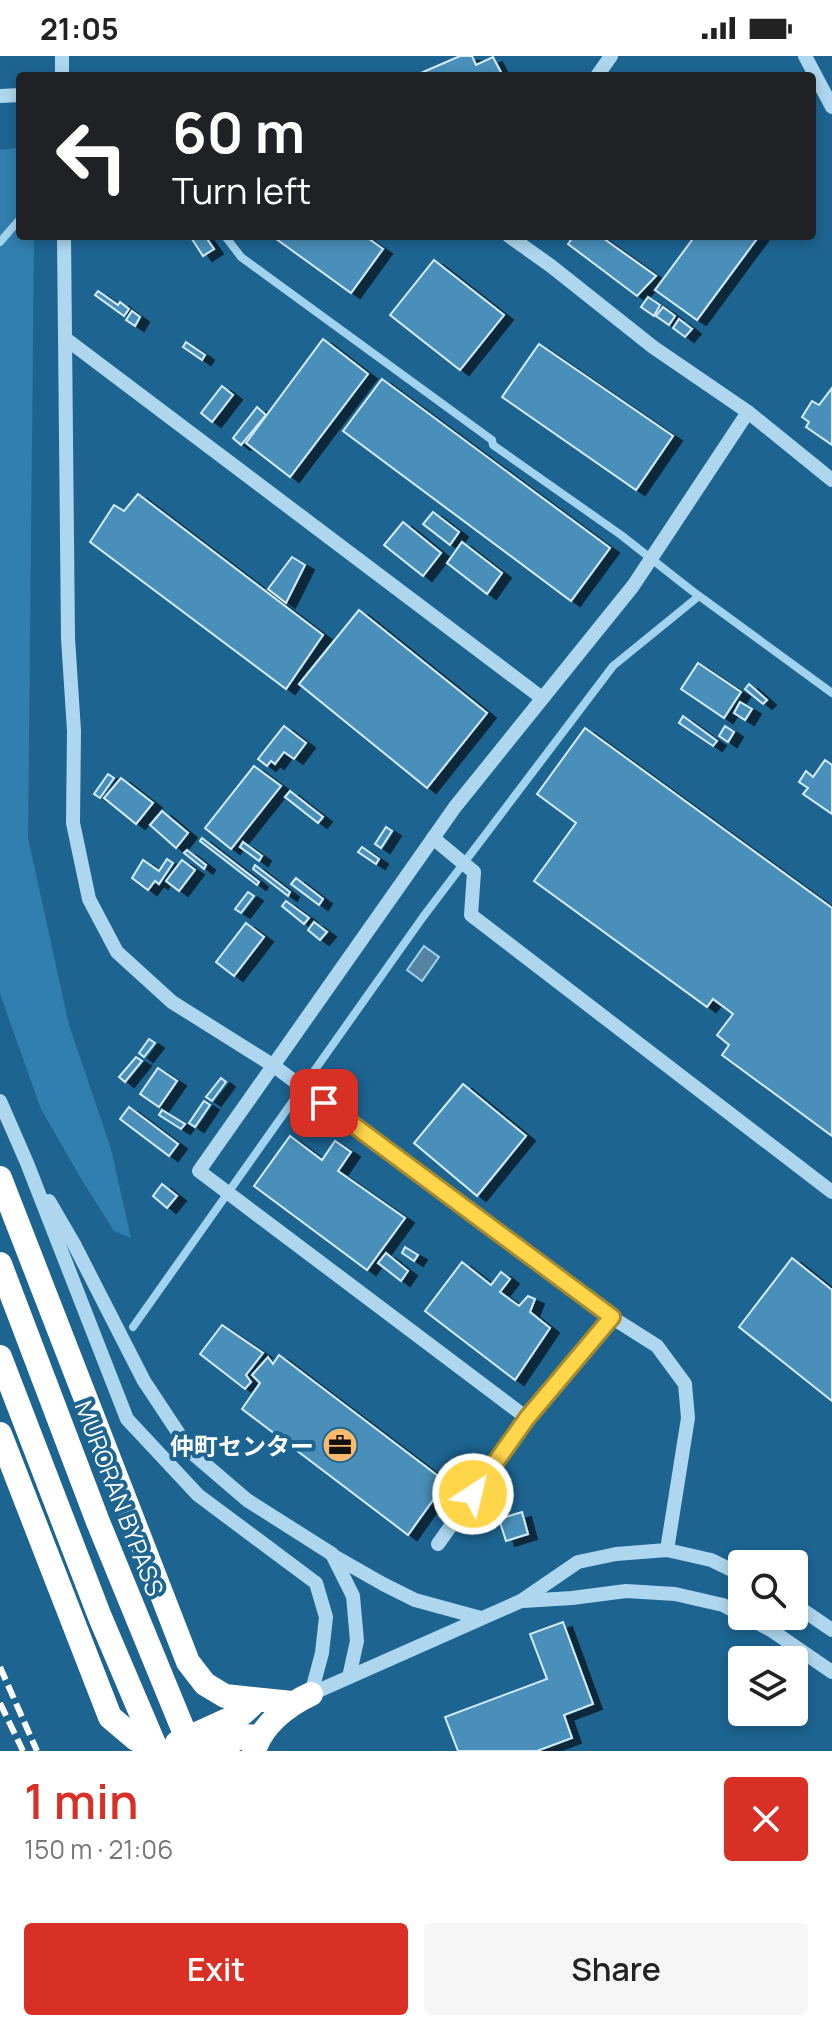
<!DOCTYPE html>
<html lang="en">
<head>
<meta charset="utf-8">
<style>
	body { margin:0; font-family:Manrope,"Noto Sans JP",sans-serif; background:#f6f6f6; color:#222; height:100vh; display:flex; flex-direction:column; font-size:30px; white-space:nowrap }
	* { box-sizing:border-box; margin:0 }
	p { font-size:26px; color:#767676 }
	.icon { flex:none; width:44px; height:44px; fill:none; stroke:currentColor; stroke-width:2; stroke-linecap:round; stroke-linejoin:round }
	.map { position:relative; height:1695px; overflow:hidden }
	.drawer { display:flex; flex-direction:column; background:#fff; flex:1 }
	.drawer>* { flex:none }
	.top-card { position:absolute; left:16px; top:16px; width:800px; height:168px; border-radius:8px; box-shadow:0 4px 12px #0003; background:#202124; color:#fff; overflow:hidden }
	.tools { position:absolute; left:728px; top:1494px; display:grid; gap:16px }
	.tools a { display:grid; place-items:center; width:80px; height:80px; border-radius:8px; background:#fff; box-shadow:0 4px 12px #0003; font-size:40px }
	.pin { position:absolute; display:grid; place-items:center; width:68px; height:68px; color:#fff; margin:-34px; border-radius:16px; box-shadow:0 4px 12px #0006 }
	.me { position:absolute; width:88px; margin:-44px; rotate:35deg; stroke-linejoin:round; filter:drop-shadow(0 0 6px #0008) }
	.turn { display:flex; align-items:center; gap:28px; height:168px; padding:0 24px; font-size:36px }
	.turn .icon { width:104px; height:104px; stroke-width:2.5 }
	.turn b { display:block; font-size:56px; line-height:68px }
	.round { display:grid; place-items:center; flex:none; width:84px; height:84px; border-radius:8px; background:#f6f6f6 }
	.head { display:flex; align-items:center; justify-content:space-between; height:136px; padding:0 24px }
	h1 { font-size:48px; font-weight:600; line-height:60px; color:#d93025 }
	.action { display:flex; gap:16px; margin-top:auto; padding:16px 24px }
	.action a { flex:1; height:92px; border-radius:8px; background:#d93025; color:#fff; font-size:32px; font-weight:600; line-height:92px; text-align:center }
	.action a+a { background:#f6f6f6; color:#222 }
	.status { display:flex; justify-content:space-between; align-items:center; height:56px; padding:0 40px; background:#fff; direction:ltr }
	.status svg { height:22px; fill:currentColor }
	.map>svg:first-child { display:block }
</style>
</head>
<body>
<div class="status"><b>21:05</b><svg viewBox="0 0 49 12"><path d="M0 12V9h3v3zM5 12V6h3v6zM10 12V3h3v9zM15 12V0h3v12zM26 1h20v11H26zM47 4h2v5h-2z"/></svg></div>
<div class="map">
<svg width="832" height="1695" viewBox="0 0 832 1695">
	<defs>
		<filter id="shadow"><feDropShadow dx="9" dy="5" stdDeviation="0" flood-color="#0009"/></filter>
	</defs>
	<rect width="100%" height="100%" fill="#1d6491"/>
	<path fill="#317fae" d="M17 92 20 106V180H34V183L28 782 69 969 111 1093 131 1182 114 1175 83 1126 41 1053 0 938V94Z"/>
	<path fill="#5484a2" stroke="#a1d3ef" stroke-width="2" d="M424 890 439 901 422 925 407 914Z"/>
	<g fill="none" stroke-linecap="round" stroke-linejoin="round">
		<g stroke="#a1d3ef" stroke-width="8">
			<path d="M225 180 241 201 492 384 493 389 621 479 691 534 832 637"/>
			<path d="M0 186 20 163"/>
			<path d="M133 1271 423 861 613 610 699 540"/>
		</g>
	</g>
	<g fill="#4a8fb9" stroke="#d3ecfa" stroke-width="2" filter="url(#shadow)">
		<path d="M460 0H472L476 9 493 1 503 20H414Z"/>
		<path d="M190 180H205L214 193 203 200Z"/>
		<path d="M272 180H365L383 193 351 237Z"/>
		<path d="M574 180H600L656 220 637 240 568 188Z"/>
		<path d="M695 180H759L697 264 655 234Z"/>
		<path d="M434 204 504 259 460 314 390 259Z"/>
		<path d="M98 235 118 249 120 246 129 253 124 260 95 239Z"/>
		<path d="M648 241 660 249 654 260 641 251Z"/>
		<path d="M663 251 675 260 669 269 656 260Z"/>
		<path d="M132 255 140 261 135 270 126 264Z"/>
		<path d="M679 263 692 273 685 281 673 272Z"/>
		<path d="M323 283 368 318 290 421 246 387Z"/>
		<path d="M186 286 205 299 202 304 183 291Z"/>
		<path d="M539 288 673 380 636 434 502 341Z"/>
		<path d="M382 323 610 492 571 545 343 375Z"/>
		<path d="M222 330 233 339 212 366 201 357Z"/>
		<path d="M832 332V389L806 371 809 366 802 361 812 345 819 349Z"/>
		<path d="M257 351 266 359 241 389 233 382Z"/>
		<path d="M138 438 323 579 286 633 90 486 114 449 124 455Z"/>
		<path d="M433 456 459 476 450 489 423 468Z"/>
		<path d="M403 466 441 497 423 520 384 489Z"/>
		<path d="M462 486 502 517 487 538 447 507Z"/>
		<path d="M292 501 305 509 286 547 268 533Z"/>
		<path d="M359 554 487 657 427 732 299 628Z"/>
		<path d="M698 607 741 636 724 662 681 633Z"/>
		<path d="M749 628 767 644 763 648 745 633Z"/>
		<path d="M740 646 752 653 745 664 734 657Z"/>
		<path d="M683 660 717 685 713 690 679 667Z"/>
		<path d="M284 670 306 687 294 703 284 696 275 708 271 705 267 710 258 703Z"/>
		<path d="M725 670 734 676 728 686 719 680Z"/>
		<path d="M585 672 832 852V1080L722 999 729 989 717 979 733 958 713 943 707 951 534 825 576 767 537 738Z"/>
		<path d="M825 704 832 709V758L803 738 808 732 799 726 806 715 813 721Z"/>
		<path d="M254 710 281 730 231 793 205 772Z"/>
		<path d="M108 718 114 722 100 742 94 738Z"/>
		<path d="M121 722 153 747 136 768 104 742Z"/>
		<path d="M290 735 323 761 318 767 285 741Z"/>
		<path d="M162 755 188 777 176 792 150 769Z"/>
		<path d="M386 771 392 775 381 792 375 788Z"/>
		<path d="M202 782 259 826 257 829 200 785Z"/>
		<path d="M243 786 262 800 259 805 240 791Z"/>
		<path d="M362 791 379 803 376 808 358 796Z"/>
		<path d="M187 794 206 809 204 813 184 797Z"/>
		<path d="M167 803 173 807 159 828 155 825 148 834 132 822 143 804 159 815Z"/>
		<path d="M182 804 195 814 179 835 166 825Z"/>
		<path d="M255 809 290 836 288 840 253 813Z"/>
		<path d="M296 822 323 843 319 849 291 828Z"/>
		<path d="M248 836 254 840 241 857 235 853Z"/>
		<path d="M286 845 309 862 304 868 282 850Z"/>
		<path d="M314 866 327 876 320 884 308 874Z"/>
		<path d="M246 867 264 881 234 920 216 906Z"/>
		<path d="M149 983 155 987 144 1001 139 997Z"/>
		<path d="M136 1001 142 1005 125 1026 119 1021Z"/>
		<path d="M158 1012 177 1025 159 1051 140 1038Z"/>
		<path d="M221 1022 226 1026 212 1045 206 1041Z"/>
		<path d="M463 1028 526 1080 477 1140 414 1087Z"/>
		<path d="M204 1045 210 1049 195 1071 189 1067Z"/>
		<path d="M129 1051 178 1088 169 1100 120 1063Z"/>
		<path d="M162 1054 185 1068 181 1073 159 1059Z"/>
		<path d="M290 1080 322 1104 335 1085 351 1096 338 1115 405 1162 367 1214 254 1130Z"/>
		<path d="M162 1128 177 1140 167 1152 153 1140Z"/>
		<path d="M405 1191 418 1199 414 1205 402 1197Z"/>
		<path d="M386 1197 408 1215 401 1225 378 1207Z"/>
		<path d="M792 1202 832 1234V1345L739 1271Z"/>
		<path d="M462 1206 491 1229 501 1216 510 1223 500 1236 519 1250 528 1240 535 1243 530 1256 550 1272 515 1324 425 1255Z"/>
		<path d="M222 1269 263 1297 246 1319 251 1326 245 1333 200 1298Z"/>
		<path d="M279 1299 446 1426 408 1479 242 1353 260 1327 252 1319 268 1301 273 1308Z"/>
		<path d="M522 1456 528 1478 506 1485 499 1463Z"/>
		<path d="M563 1566 593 1648 564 1659 572 1682 537 1695H458L445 1661 547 1623 530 1578Z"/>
	</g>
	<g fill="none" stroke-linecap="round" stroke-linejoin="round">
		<g stroke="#aed6ee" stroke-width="14">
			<path d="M62 0V20"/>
			<path d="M805 0 832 51"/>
			<path d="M597 20 611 0"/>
			<path d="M0 40 20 39"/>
			<path d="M64 180 68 582 74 675 73 767 89 843 117 896 172 946 274 1010 600 1254 657 1290 685 1328 688 1362 667 1494"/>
			<path d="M509 180 551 210 653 291 748 356 832 424"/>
			<path d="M66 283 542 642"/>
			<path d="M433 782 474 816 471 859 832 1136"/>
			<path d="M0 1045 27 1107 127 1363 198 1439 316 1527 326 1561 322 1597 311 1638"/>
			<path d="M49 1145 74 1188 144 1325 191 1396 247 1444 332 1498 353 1540 357 1585 349 1621"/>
			<path d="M527 1362 199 1115 455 751 633 530 748 356"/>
			<path d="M438 1488 527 1362 612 1261"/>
			<path d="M332 1499 383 1528 415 1544 481 1562"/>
			<path d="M523 1545 572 1542 626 1535 675 1538 723 1549 742 1559"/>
			<path d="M794 1548 832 1574"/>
			<path d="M744 1560 771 1574 832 1616"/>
			<path d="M311 1638 521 1545 578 1506 616 1498 667 1494 711 1504 742 1519"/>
		</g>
		<g stroke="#fff" stroke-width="24">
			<path d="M0 1122 188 1606 205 1628 225 1640 292 1647"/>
			<path d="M0 1378 110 1661 136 1683 163 1695"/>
			<path d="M175 1695 177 1687 243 1657 257 1644"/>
			<path d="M209 1695 243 1680 258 1681"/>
			<path d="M254 1695C262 1669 287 1649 311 1638"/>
		</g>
		<g stroke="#fff" stroke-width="6" stroke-dasharray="14 6" stroke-linecap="butt">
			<path d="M0 1611 37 1695"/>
			<path d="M0 1647 23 1695"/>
		</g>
		<g stroke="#fff" stroke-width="24">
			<path d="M0 1208 98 1466 192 1695"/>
			<path d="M0 1301 100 1561 157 1695"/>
		</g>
	</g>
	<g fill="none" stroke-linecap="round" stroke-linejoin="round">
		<defs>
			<path id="route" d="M324 1047 612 1261 527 1362 473 1438"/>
		</defs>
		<use href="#route" stroke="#a68a30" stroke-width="20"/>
		<use href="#route" stroke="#ffd54a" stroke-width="14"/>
	</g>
	<defs>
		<symbol id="office-disc" viewBox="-11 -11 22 22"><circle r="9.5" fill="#fdba6d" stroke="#1d6491"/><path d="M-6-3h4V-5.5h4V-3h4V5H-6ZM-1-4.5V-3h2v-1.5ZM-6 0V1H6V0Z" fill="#111"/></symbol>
	</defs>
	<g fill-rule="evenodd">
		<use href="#office-disc" x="320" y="1369" width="40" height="40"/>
	</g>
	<g text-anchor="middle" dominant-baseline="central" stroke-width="8" stroke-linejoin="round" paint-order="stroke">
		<g font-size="24" font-weight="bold" fill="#fff" stroke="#1d6491" text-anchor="end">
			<text x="314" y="1389">仲町センター</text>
		</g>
		<g font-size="24" fill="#fff" stroke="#1d6491">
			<text transform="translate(120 1442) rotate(69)">MURORAN BYPASS</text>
		</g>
	</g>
</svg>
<div class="tools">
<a><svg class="icon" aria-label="search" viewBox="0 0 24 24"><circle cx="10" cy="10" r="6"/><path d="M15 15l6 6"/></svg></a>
<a><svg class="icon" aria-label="layers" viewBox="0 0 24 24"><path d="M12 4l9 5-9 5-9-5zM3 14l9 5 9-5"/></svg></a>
</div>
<div class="pin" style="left:324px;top:1047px;background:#d93025"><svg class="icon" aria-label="arrive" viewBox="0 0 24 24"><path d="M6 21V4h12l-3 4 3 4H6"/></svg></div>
<svg class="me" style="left:473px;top:1438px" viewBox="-20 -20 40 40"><circle r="17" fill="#ffd54a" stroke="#fff" stroke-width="3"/><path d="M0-11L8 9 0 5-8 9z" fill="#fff"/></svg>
<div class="top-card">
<div class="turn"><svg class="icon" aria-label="left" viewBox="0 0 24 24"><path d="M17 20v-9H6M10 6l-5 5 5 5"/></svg><div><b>60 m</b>Turn left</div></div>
</div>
</div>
<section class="drawer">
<div class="head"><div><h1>1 min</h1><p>150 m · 21:06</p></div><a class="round" style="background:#d93025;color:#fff"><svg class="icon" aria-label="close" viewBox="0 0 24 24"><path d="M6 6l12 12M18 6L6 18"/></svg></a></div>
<div class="action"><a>Exit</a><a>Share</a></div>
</section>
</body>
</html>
